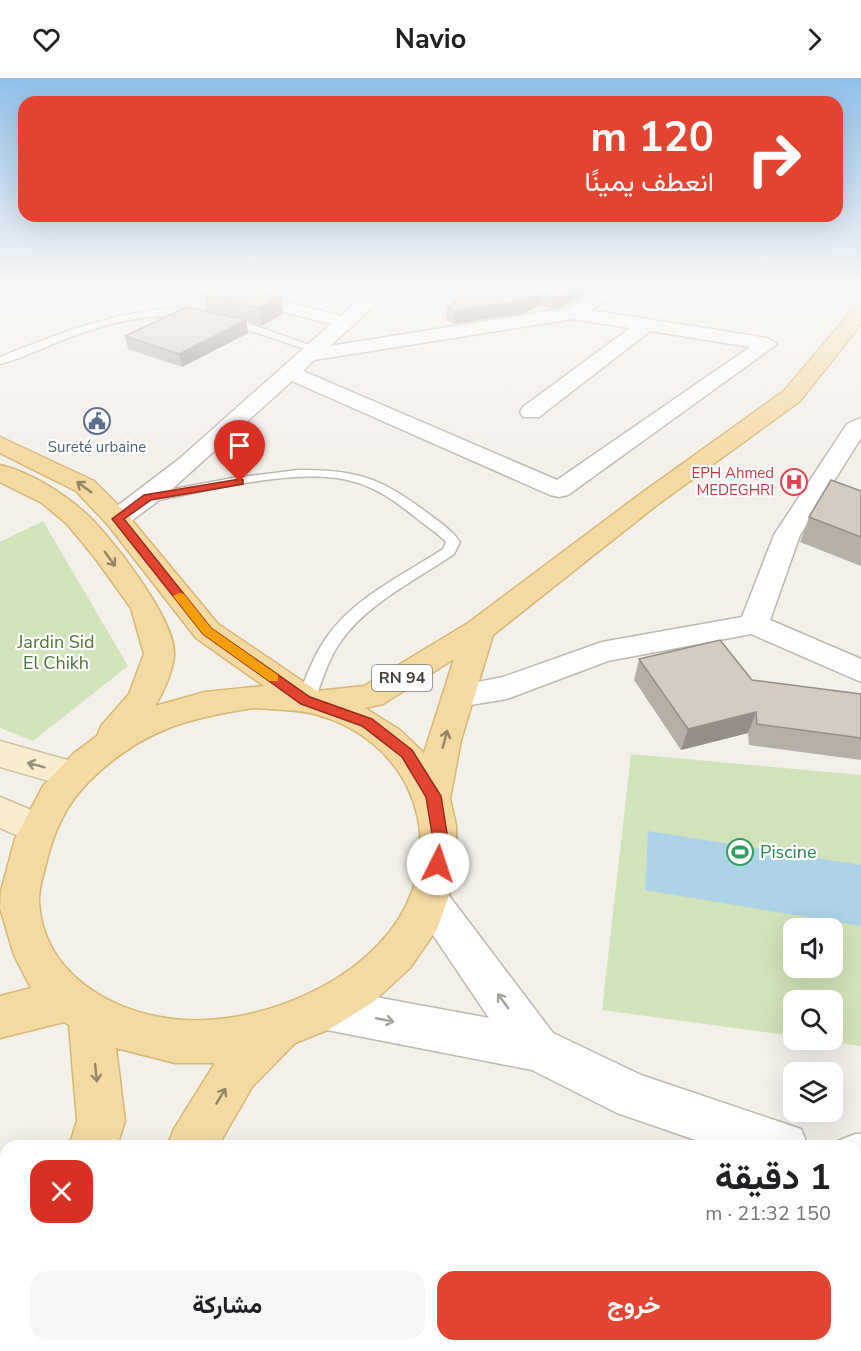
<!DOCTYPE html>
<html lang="ar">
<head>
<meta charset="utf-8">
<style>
	body { margin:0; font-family:"Nunito Sans",Vazirmatn,sans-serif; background:#f6f6f6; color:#202124; direction:rtl; height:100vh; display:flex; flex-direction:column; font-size:22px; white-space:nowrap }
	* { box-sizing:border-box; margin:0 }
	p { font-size:20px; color:#757577 }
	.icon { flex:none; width:33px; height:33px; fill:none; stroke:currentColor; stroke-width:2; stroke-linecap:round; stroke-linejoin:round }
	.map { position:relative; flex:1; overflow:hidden; direction:ltr }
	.details { position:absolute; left:0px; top:1062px; width:861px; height:212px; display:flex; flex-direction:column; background:#fff; border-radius:18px 18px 0 0; box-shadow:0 6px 24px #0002; direction:rtl }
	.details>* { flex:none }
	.top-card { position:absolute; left:18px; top:18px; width:825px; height:126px; border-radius:18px; box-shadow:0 6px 24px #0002; direction:rtl; background:#e34431; color:#fff; overflow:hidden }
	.fabs { position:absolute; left:783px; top:840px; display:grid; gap:12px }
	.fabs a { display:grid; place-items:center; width:60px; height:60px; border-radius:12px; background:#fff; box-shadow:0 6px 24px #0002; font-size:30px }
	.pin { position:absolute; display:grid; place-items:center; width:51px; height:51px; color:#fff; margin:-62px -26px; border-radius:50% 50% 50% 0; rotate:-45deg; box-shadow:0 0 6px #0007 }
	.pin .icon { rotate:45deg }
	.me { position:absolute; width:66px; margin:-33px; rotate:4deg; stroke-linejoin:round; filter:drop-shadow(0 0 4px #0008) }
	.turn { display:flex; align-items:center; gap:21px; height:126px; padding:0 30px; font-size:27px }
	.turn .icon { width:78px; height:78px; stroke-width:2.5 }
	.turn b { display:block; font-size:42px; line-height:51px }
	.round { display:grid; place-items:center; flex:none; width:63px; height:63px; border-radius:18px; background:#f6f6f6 }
	.overview { display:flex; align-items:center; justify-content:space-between; height:102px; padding:0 30px }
	h1 { font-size:36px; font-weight:700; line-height:45px }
	.action { display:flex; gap:12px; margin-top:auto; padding:12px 30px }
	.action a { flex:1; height:69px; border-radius:18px; background:#e34431; color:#fff; font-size:24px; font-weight:700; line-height:69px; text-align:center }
	.action a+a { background:#f6f6f6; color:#202124 }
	header { display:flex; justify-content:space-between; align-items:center; height:78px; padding:0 30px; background:#fff; font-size:27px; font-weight:700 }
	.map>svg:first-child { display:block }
</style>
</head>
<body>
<header><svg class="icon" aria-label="forward" viewBox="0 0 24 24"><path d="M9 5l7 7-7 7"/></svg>Navio<svg class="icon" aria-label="heart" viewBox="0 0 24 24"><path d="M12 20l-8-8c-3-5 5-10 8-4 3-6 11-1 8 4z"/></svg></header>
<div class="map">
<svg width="861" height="1273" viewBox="0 0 861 1273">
	<rect width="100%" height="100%" fill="#f3f0ea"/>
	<g fill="#d1e3b8" fill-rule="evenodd">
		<path d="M43 443 128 588 33 663 0 650V464Z"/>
		<path d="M631 676 861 697V968L816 962H832V922H794L793 958 602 932ZM794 850H832V890H794Z"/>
	</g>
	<path fill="#add3e9" d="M648 753 861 787V848L645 812Z"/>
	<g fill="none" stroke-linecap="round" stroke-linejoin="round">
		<defs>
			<g id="lane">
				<path d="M183 230 239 242 320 271 311 273C218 243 180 221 81 255 54 264 28 279 0 286V279C60 255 118 232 183 230Z"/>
				<path d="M298 392C356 392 380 399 426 434 438 443 451 451 460 464L454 476C416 502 368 525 341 563 329 580 322 602 315 622L312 626H300L297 622C306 599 314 576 329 556 357 518 405 496 443 471L446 464C437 454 424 447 414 438 396 424 377 410 355 404 299 387 205 414 147 424L140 420 147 416 233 400Z"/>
			</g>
			<g id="street">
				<path d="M200 209H229L341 238 375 209H395L330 268 568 230 605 209H626L591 232 767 260 777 266 568 417 559 419 550 417 292 303 162 420 126 447 117 449 108 447 104 441 108 435 179 381 331 246 203 213ZM573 241 630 250 523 329 520 334 523 339H539L650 253 750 269 557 402 303 293 314 282Z"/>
				<path d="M861 340V360L800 457 770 542 861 581V604L751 556 608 583 507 621 458 629 447 626 442 618 447 610 503 599 602 564 742 539 774 457 847 346Z"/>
				<path d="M430 806 444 811 553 955 641 997 801 1051 808 1068H713L617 1035 532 992 327 952 312 946 305 931 312 916 327 910 489 940 410 823 416 811Z"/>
				<path d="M855 1056H861V1104H855V1068H835L838 1063Z"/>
			</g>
			<g id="secondary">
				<path d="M0 663 85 687 91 697 85 707 73 710 0 689Z"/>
				<path d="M0 719 48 739 54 750 48 761 35 765 0 750Z"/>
			</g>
			<g id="primary">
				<path d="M861 228V246L800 323 657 427 493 557 461 662 450 721 456 747 457 795 437 851 410 890 373 924 330 951 295 965 252 1009 218 1068H167L174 1051 215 985H175L116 970 125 1043 117 1068H69L77 1043 69 947 64 944 0 960V918L31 910 14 877 0 830 1 813 15 761 43 708 73 676 97 658 101 648 129 616 144 576 131 530 95 480 67 446 42 425 0 404V387C29 394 60 413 83 433 109 455 177 543 174 577 173 593 163 615 155 628L205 614 264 608 196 560 108 447 76 413 0 375V359L94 403 126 435 218 546 317 613 364 608 468 545 639 417 784 313 854 230ZM454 581 424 675 400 652 365 630 383 626ZM253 630C274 632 298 631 318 637 403 661 445 748 406 828 368 905 254 951 172 941 109 933 44 895 39 825 38 811 44 795 47 782 56 746 71 718 99 694 148 650 190 640 253 630Z"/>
				<path d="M6 1242V1268H39L37 1273H0V1245Z"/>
				<path d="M72 1268H128L126 1273H70Z"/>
			</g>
		</defs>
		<use href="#lane" stroke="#beb7ae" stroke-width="3"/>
		<use href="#street" stroke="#beb7ae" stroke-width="3"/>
		<use href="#secondary" stroke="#cebf9f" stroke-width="3"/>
		<use href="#primary" stroke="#d7b574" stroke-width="3"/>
		<use href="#lane" fill="#fff" fill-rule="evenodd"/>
		<use href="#street" fill="#fff" fill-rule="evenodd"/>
		<use href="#secondary" fill="#f9edce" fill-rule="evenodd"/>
		<use href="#primary" fill="#f4d9a3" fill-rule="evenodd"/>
	</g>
	<g fill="#b6afa6">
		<path d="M472 209H600L562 229 551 230 540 227 525 235 454 246 446 242 447 230Z"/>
		<path d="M204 216 283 236 261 248 246 243 248 255 182 289 128 271 125 258 222 237 207 233Z"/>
		<path d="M861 413V488L800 464 809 439Z"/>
		<path d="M639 581 752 602 861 616V682L749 667 748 655 681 672 634 602Z"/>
	</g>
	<g fill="#948e87">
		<path d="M579 209H600L562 229 551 230 552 218Z"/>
		<path d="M541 215 540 227 525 235 454 246 455 233Z"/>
		<path d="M281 219 283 236 261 248 259 230Z"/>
		<path d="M246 242 248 255 182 289 179 276Z"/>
		<path d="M756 634 748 655 681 672 688 651Z"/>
	</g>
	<g fill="#d4cbc1" stroke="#948e87" stroke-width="1.5">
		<path d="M219 209H241L281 219 259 230 204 216Z"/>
		<path d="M472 209H579L564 217 552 218 541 215 526 222 455 233 447 230Z"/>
		<path d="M187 229 246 242 179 276 125 258Z"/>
		<path d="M831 402 861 413V459L809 439Z"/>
		<path d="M720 562 752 602 861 616V660L757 646 756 634 688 651 639 581Z"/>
		<path d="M274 1268H528L530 1273H275Z"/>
	</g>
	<defs><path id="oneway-shaft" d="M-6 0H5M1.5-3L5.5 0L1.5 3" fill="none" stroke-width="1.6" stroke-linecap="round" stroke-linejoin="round" transform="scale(1.5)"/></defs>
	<g stroke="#948569">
		<use href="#oneway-shaft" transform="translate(84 409) rotate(-144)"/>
		<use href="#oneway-shaft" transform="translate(110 481) rotate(54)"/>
		<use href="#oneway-shaft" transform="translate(445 661) rotate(-75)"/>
		<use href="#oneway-shaft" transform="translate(96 995) rotate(84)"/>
		<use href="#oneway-shaft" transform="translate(221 1018) rotate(-59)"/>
	</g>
	<use stroke="#978e7c" href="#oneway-shaft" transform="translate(36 687) rotate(-165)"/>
	<g stroke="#a2a09c">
		<use href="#oneway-shaft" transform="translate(503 923) rotate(-126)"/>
		<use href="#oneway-shaft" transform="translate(385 942) rotate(11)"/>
	</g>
	<linearGradient id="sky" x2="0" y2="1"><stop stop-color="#90c0e8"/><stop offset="0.54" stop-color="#faf8f6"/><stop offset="1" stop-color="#faf8f6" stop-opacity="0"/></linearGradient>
	<rect width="861" height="387" fill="url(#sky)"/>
	<path fill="#e34431" stroke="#942c20" stroke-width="1.5" d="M240 401 243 402V406L151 422 124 441 211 550 310 619 372 641 412 672 441 718 449 768 443 791H432L430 786 434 768 426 719 402 679 362 648 301 626 203 556 112 441 144 417Z"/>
	<path fill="#f59e0b" d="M179 515 184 516 211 550 278 597V603H269L203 556 173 518Z"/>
	<defs>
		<symbol id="civic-ring" viewBox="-11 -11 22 22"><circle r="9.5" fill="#fff" stroke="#5c6f8a" stroke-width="1.5"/><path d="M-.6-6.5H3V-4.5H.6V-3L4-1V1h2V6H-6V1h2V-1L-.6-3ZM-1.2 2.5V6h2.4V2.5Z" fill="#5c6f8a"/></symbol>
		<symbol id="hospital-ring" viewBox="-11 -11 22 22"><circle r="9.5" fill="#fff" stroke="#e0444e" stroke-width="1.5"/><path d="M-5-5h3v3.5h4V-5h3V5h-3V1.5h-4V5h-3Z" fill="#e0444e"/></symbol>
		<symbol id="stadium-ring" viewBox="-11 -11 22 22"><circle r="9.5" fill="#fff" stroke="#2e9e5b" stroke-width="1.5"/><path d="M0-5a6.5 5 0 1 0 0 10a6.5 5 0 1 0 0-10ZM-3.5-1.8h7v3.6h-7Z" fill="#2e9e5b"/></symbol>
	</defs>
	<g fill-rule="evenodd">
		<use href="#civic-ring" x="82" y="328" width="30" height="30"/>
		<use href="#hospital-ring" x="779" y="389" width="30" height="30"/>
		<use href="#stadium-ring" x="725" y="759" width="30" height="30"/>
	</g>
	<g text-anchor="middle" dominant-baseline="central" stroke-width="4.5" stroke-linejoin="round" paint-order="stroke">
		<g font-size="15" fill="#4e5e75" stroke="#fff">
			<text x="97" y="369">Sureté urbaine</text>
		</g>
		<g font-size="15" fill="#be3a42" stroke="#fff" text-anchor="end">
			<text x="774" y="395">EPH Ahmed<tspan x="774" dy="17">MEDEGHRI</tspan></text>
		</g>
		<rect fill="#fff" stroke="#7e7a74" stroke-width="1.5" x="372" y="587" width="60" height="26" rx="4.5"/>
		<g font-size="16" font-weight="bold" fill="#464139">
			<text x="402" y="600">RN 94</text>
		</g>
		<g font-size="18" fill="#4d7232" stroke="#fff">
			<text x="56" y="564">Jardin Sid<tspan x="56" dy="21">El Chikh</tspan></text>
		</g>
		<g font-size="18" fill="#27864d" stroke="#fff" text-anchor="start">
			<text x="760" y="774">Piscine</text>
		</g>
	</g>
</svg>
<div class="fabs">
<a><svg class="icon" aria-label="sound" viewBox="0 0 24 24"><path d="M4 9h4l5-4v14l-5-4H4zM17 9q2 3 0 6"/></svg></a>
<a><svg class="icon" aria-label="search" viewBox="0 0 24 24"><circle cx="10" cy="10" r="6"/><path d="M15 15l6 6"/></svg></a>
<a><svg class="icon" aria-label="layers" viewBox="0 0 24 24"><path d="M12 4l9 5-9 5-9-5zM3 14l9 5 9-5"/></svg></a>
</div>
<div class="pin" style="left:240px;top:404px;background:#d93025"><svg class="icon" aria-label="arrive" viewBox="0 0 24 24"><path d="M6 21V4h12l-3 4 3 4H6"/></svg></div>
<svg class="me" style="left:438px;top:786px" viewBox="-20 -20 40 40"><circle r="19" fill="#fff"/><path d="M0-13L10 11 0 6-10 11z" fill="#e34431"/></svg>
<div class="top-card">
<div class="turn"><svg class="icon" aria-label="right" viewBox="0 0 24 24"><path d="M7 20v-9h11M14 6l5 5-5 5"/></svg><div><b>120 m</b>انعطف يمينًا</div></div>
</div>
<section class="details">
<div class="overview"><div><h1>1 دقيقة</h1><p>150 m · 21:32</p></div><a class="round" style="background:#d93025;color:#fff"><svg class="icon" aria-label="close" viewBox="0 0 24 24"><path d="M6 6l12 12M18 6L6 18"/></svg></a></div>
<div class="action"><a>خروج</a><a>مشاركة</a></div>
</section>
</div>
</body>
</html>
